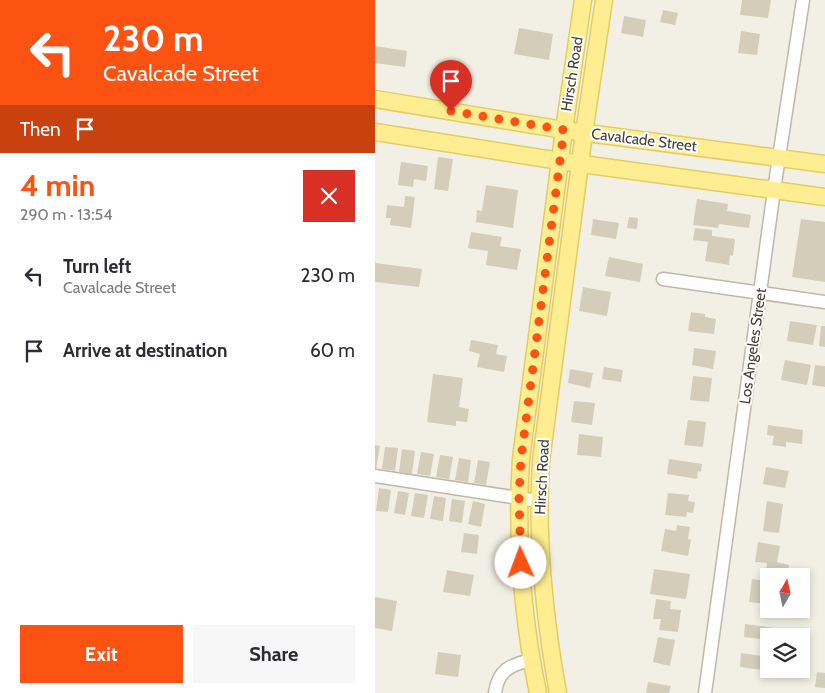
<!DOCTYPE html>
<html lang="en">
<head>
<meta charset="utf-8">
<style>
	body { margin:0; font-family:Cabin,sans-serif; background:#f7f7f7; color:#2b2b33; height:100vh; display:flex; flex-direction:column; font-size:19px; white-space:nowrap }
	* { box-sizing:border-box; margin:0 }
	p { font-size:16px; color:#7c7c81 }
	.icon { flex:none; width:28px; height:28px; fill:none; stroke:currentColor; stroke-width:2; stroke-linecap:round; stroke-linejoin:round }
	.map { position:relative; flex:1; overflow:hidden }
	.drawer { display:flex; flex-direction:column; background:#fff; width:375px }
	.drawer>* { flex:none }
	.hud { background:#fc5212; color:#fff; overflow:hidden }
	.needle { width:32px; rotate:9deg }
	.tools { position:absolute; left:385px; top:568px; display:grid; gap:10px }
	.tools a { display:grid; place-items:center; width:50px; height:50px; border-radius:0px; background:#fff; box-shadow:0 2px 8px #0003; font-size:25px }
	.pin { position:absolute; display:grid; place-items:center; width:42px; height:42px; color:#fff; margin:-51px -21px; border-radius:50% 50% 50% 0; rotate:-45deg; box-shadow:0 0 5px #0007 }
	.pin .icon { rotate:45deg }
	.me { position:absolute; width:55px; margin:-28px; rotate:358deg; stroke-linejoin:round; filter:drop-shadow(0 0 4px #0008) }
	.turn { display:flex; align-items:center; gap:18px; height:105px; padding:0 20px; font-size:22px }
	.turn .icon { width:65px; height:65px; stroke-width:2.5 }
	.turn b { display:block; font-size:35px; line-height:42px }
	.then { display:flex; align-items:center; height:48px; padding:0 20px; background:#0003; gap:10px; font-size:19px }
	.round { display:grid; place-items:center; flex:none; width:52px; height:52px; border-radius:0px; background:#f7f7f7 }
	.head { display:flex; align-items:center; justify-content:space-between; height:85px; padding:0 20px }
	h1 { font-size:30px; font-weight:800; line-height:38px; color:#fc5212 }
	.primary-button { display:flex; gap:10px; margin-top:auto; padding:10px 20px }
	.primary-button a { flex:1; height:58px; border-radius:0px; background:#fc5212; color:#fff; font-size:20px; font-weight:800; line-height:58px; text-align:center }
	.primary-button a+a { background:#f7f7f7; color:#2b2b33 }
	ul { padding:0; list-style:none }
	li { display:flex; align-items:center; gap:15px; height:75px; padding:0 20px }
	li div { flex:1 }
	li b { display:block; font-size:19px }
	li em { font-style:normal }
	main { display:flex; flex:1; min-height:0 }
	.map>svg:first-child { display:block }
</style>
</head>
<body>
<main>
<section class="drawer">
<div class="hud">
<div class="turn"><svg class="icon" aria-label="left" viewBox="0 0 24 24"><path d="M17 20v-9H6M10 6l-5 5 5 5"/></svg><div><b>230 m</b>Cavalcade Street</div></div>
<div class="then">Then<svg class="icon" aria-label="arrive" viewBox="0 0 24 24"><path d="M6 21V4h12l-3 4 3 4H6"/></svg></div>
</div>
<div class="head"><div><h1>4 min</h1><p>290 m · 13:54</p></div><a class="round" style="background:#d93025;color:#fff"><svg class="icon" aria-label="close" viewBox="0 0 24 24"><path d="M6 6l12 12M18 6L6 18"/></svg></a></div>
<ul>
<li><svg class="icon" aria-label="left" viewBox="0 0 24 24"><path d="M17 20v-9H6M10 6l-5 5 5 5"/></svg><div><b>Turn left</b><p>Cavalcade Street</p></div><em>230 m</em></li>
<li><svg class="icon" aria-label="arrive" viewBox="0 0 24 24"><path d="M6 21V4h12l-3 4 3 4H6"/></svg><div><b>Arrive at destination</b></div><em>60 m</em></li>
</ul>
<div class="primary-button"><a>Exit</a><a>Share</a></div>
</section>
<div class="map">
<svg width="450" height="693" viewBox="0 0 450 693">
	<rect width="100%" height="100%" fill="#f2f0e4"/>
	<g fill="#d4cdba">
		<path d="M367 0H396L393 18 365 15Z"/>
		<path d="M288 10 303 13 300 25 285 22Z"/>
		<path d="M249 16 271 20 268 37 246 33Z"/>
		<path d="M144 28 178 34 174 60 139 54Z"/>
		<path d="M366 31 385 34 382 55 363 53Z"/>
		<path d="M0 46 32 51 30 67 0 63Z"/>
		<path d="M63 157 78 159 73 191 59 189Z"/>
		<path d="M26 162 53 166 51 181 39 179 38 187 23 185Z"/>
		<path d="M111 185 143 190 138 228 101 222 102 210 107 211Z"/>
		<path d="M30 196 40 197 36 228 15 225 16 218H11L12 205 29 207Z"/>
		<path d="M322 199 353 204 352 211 376 215 374 228 344 224 343 228 318 225Z"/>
		<path d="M254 217 263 218 262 229 252 228Z"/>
		<path d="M218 219 244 223 241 239 216 235Z"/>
		<path d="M426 219 450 222V282L417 277Z"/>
		<path d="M320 228 337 230V236L360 239 358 256 355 255 354 265 330 261 333 242 318 240Z"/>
		<path d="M96 232 127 237 125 246 146 249 142 270 111 265 113 251 93 248Z"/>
		<path d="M234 257 268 264 265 282 230 276Z"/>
		<path d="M0 263 47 269 44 287 0 282Z"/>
		<path d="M208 287 236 292 232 316 204 311Z"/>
		<path d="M316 312 330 314V317L341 319 339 334 313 331Z"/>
		<path d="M415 321 442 325 438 345 412 341Z"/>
		<path d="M446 326H450V347L444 346Z"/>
		<path d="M96 340 123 345 121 354 132 356 129 372 102 367 105 354 94 351Z"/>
		<path d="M319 348 341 351 338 369 317 365Z"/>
		<path d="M410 360 436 365 432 385 406 380Z"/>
		<path d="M440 365 450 366V387L437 385Z"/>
		<path d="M229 367 248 370 246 382 227 379Z"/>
		<path d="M195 369 218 373 215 388 193 383Z"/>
		<path d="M58 374 88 378 84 407 94 409 92 422 81 421V426L52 422Z"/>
		<path d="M318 376 337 378 334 402 315 400Z"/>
		<path d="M199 401 220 403 217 425 196 422Z"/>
		<path d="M313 420 331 422 328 447 309 445Z"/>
		<path d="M393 425 428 430 427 444 411 442V447L397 445 399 436 392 435Z"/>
		<path d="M204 434 228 437 226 457 202 455Z"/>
		<path d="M0 445 5 446 1 469H0Z"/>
		<path d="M10 447 23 448 20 471 7 469Z"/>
		<path d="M27 449 40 451 37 474 24 472Z"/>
		<path d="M46 452 59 454 55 476 42 474Z"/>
		<path d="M65 455 78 457 74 479 61 477Z"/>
		<path d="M84 458 96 460 93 482 80 480Z"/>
		<path d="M294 459 327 464 326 472 323 471 322 479 292 474Z"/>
		<path d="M103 460 115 462 111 485 99 483Z"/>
		<path d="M391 467 414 471 410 488 388 484Z"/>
		<path d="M4 488 16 490 13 512 1 511Z"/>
		<path d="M23 491 34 493 30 515 19 513Z"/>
		<path d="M40 493 53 495 49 518 36 516Z"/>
		<path d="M293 493 314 495 313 501 320 502 318 513 312 512 311 517 290 515Z"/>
		<path d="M59 496 71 498 68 521 55 519Z"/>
		<path d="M77 499 90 501 87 523 74 521Z"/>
		<path d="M98 501 110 504 106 527 93 524Z"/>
		<path d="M392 501 408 504 404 533 388 531Z"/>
		<path d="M302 525 315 527 313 539 316 540 313 556 286 551 290 529 301 531Z"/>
		<path d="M89 533 104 535 102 554 86 552Z"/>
		<path d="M383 542 405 546 402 562 414 565 412 576 391 572 392 563 380 562Z"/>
		<path d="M279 569 315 574 311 599 275 594Z"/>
		<path d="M72 570 99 575 95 596 68 592Z"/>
		<path d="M377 579 394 581 391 604 374 602Z"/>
		<path d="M0 597 22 601 17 631 0 628Z"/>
		<path d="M281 599 296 601 295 609 306 610 303 632 284 630 286 619H278Z"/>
		<path d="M397 609H410V614L396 612Z"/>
		<path d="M370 624 399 628 398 636H394V640L369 637Z"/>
		<path d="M283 637 300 640 295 666 278 662Z"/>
		<path d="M63 652 86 655 83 677 60 674Z"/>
		<path d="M366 653 394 657V671L365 667Z"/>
		<path d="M442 672 450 673V688L440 687Z"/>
		<path d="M273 682 296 686 294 693H271Z"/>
	</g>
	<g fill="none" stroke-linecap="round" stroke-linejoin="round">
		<defs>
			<g id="minor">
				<path d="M288 279 450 302"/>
				<path d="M0 476 163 501"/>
				<path d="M120 693C123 670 135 665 156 660"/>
				<path d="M330 693 399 190 428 0"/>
			</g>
			<g id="major">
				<path d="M0 99 189 130 450 164"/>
				<path d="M0 132 185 161 450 197"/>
				<path d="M163 693C147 616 141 537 146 459L189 130 208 0"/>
				<path d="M183 693C169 616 161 539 166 461L209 133 229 0"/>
			</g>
		</defs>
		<use href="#minor" stroke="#beb9a7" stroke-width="15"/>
		<use href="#major" stroke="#e4cd60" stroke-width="19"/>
		<use href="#minor" stroke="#fff" stroke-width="12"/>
		<use href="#major" stroke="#ffed91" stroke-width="16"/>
	</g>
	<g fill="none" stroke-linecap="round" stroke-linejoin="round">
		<path stroke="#fc5212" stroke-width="9" stroke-dasharray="0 16.2" d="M76 111 189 130 146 459 144 498 146 563"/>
	</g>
	<g text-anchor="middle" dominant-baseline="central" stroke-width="4" stroke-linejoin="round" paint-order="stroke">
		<g font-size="15" fill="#454034" stroke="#fff">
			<text transform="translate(197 74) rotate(-81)">Hirsch Road</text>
			<text transform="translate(269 140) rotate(7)">Cavalcade Street</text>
			<text transform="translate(378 346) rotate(-82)">Los Angeles Street</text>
			<text transform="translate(167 477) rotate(-87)">Hirsch Road</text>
		</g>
	</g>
</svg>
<div class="tools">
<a><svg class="needle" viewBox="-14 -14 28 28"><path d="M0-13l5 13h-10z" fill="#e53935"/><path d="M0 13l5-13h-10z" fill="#7c7c81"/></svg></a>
<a><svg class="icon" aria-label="layers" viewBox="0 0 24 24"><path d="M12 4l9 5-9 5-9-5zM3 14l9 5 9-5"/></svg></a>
</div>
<div class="pin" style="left:76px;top:111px;background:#d93025"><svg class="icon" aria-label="arrive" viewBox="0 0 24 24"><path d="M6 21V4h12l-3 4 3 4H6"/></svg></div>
<svg class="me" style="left:146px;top:563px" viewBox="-20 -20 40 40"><circle r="19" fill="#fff"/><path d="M0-13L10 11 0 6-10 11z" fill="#fc5212"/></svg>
</div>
</main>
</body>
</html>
